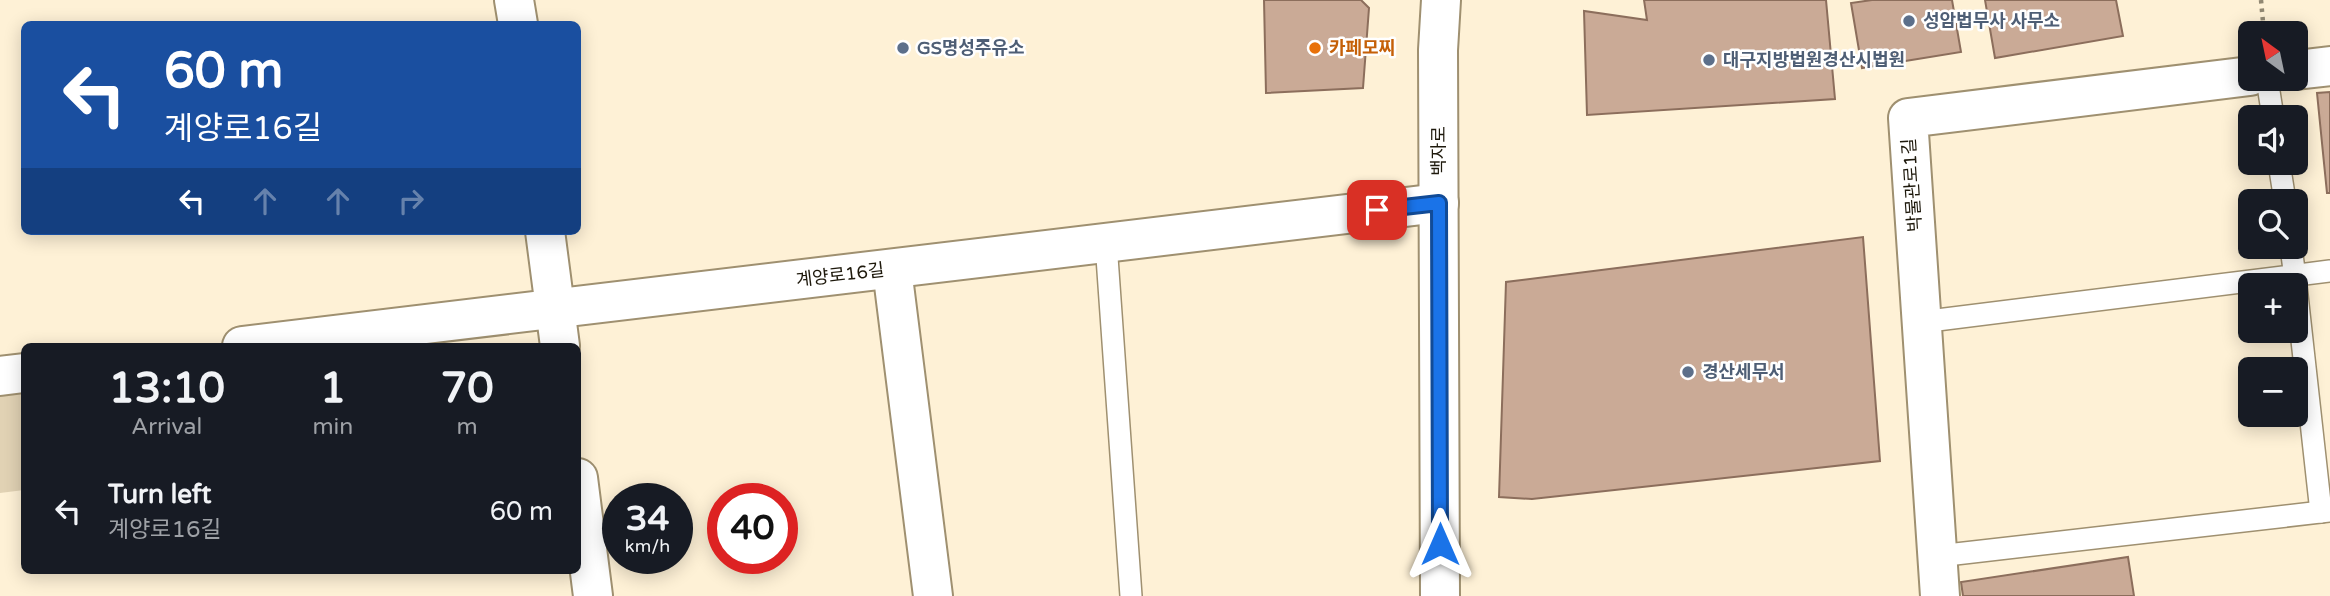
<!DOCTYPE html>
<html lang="en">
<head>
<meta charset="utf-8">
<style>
	body { margin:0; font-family:"Varela Round","Noto Sans KR",sans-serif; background:#242831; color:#f1f3f6; height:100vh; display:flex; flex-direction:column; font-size:26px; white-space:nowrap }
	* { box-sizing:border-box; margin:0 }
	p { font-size:23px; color:#9ea1a6 }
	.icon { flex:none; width:38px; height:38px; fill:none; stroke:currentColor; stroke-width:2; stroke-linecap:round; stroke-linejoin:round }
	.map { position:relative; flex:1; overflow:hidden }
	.sheet { position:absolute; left:21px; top:343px; width:560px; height:231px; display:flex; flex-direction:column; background:#171b24; border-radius:10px; box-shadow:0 4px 18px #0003 }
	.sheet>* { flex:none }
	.top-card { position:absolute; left:21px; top:21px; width:560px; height:214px; border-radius:10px; box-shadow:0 4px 18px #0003; background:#1a4fa0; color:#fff; overflow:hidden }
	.needle { width:46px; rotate:327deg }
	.controls { position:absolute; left:2238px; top:21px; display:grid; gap:14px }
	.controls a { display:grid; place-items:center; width:70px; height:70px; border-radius:10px; background:#171b24; box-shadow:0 4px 18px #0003; font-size:35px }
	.speed { position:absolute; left:602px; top:483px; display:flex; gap:14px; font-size:35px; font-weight:700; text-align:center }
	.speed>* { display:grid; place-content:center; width:91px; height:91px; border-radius:50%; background:#171b24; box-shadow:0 4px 18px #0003; line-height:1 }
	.speed small { font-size:18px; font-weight:400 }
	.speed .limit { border:10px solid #d22; background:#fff; color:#111 }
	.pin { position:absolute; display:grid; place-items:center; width:60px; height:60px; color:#fff; margin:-30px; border-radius:14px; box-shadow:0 4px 10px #0006 }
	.me { position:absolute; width:77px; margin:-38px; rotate:0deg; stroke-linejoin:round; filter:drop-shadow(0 0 5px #0008) }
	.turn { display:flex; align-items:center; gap:24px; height:147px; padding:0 28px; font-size:32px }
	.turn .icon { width:91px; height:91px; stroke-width:2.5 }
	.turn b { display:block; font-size:49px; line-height:60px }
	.lanes { display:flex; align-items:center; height:66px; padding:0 28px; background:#0003; justify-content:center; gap:35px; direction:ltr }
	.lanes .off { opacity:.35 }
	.eta { display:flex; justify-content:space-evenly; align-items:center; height:119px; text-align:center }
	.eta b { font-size:42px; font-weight:800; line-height:49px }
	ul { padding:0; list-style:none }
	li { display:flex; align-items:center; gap:21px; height:98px; padding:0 28px }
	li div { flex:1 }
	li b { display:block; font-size:26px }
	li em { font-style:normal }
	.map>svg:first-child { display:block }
</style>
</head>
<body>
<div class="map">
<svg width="2330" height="596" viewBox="0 0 2330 596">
	<rect width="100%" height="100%" fill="#fef1d6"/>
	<path fill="#e1d2b4" d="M24 381V490L0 493V384Z"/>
	<g fill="#caaa96" stroke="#8c6e5c" stroke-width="2">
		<path d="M1264 0H1361L1369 8 1363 88 1266 93Z"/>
		<path d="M1644 0H1826L1835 99 1587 115 1584 11 1647 20Z"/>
		<path d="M1872 0H1952L1961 52 1862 68 1851 3Z"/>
		<path d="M1985 0H2116L2123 36 1995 58Z"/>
		<path d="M2330 92V193H2327L2317 93Z"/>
		<path d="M1863 237 1880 461 1532 499 1499 497 1506 282Z"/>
		<path d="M2128 557 2134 596H1963L1961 582Z"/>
	</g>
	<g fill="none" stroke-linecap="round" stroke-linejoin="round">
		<defs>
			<g id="lane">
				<path d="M2267 79 2273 117"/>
				<path d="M2279 163 2285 201"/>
				<path d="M1106 243 1131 596"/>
				<path d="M2291 247 2296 285"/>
				<path d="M2296 286 2321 512"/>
				<path d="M1921 322 2330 271"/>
				<path d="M1938 556 2330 511"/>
			</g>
			<g id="street">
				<path d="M514 0 518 24"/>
				<path d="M2296 70 2330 66"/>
				<path d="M545 231 560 346"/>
				<path d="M892 269 933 596"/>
				<path d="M242 346 1439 203"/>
				<path d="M0 376 24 373"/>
				<path d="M578 478 593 596"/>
				<path d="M1940 596 1908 118 2250 76"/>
			</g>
			<path id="secondary" d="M1440 596 1438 50 1441 0"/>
		</defs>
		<use href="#lane" stroke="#9f9070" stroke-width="24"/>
		<use href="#street" stroke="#9f9070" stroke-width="42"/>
		<use href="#secondary" stroke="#9f9070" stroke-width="42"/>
		<path stroke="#918873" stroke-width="4.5" stroke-dasharray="3.5 5" stroke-linecap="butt" d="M2261 0 2264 33"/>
		<use href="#lane" stroke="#fff" stroke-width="21"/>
		<use href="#street" stroke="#fff" stroke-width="38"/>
		<use href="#secondary" stroke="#fff" stroke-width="38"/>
	</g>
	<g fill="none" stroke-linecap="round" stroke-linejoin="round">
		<defs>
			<path id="route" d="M1377 210 1439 203 1440 544"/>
		</defs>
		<use href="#route" stroke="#114b97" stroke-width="18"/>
		<use href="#route" stroke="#1a73e8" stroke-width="12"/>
	</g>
	<g fill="#5c6f8a" stroke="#fff" stroke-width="2.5">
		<circle cx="1909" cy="21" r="7"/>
		<circle cx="903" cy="48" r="7"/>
		<circle cx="1709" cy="60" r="7"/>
		<circle cx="1688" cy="372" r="7"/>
	</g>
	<circle fill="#e8710a" stroke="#fff" stroke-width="2.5" cx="1315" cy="48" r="7"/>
	<g text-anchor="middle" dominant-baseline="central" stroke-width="5" stroke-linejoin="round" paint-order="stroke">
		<g font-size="18" font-weight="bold" fill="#4e5e75" stroke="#fff" text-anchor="start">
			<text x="1923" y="21">성암법무사 사무소</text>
			<text x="917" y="48">GS명성주유소</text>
			<text x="1723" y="60">대구지방법원경산시법원</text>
			<text x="1702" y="372">경산세무서</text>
		</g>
		<g font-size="18" font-weight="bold" fill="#c56008" stroke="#fff" text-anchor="start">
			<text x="1329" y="48">카페모찌</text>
		</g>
		<g font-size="18" fill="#1e190c" stroke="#fff">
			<text transform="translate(1439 151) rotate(-90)">백자로</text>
			<text transform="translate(1912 185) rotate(-94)">박물관로1길</text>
			<text transform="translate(840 275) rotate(-7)">계양로16길</text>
		</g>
	</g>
</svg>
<div class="controls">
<a><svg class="needle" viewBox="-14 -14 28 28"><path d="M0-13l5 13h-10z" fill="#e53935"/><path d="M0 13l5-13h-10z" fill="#9ea1a6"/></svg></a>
<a><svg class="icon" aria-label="sound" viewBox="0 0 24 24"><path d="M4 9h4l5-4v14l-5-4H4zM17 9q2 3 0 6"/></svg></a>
<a><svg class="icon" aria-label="search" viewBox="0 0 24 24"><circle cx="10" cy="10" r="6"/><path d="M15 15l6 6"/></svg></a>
<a>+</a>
<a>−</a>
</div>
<div class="speed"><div>34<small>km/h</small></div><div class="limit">40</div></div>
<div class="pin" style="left:1377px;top:210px;background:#d93025"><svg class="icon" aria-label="arrive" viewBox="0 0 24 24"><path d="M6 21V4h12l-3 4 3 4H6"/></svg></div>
<svg class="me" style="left:1440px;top:544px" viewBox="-20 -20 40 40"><path d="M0-17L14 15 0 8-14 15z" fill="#1a73e8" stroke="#fff" stroke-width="4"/></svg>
<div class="top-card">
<div class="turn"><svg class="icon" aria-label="left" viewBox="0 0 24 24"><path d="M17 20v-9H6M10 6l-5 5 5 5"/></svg><div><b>60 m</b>계양로16길</div></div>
<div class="lanes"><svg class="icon" aria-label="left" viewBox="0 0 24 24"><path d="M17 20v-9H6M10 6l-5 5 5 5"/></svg><svg class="icon off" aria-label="ahead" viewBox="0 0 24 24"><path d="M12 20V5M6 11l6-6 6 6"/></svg><svg class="icon off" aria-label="ahead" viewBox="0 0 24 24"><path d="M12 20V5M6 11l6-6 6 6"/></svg><svg class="icon off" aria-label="right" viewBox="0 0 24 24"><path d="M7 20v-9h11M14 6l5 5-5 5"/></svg></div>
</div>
<section class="sheet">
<div class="eta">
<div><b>13:10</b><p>Arrival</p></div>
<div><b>1</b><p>min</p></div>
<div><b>70</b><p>m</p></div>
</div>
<ul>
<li><svg class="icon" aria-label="left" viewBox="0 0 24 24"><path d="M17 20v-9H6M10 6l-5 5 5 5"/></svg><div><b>Turn left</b><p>계양로16길</p></div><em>60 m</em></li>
</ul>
</section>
</div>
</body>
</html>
